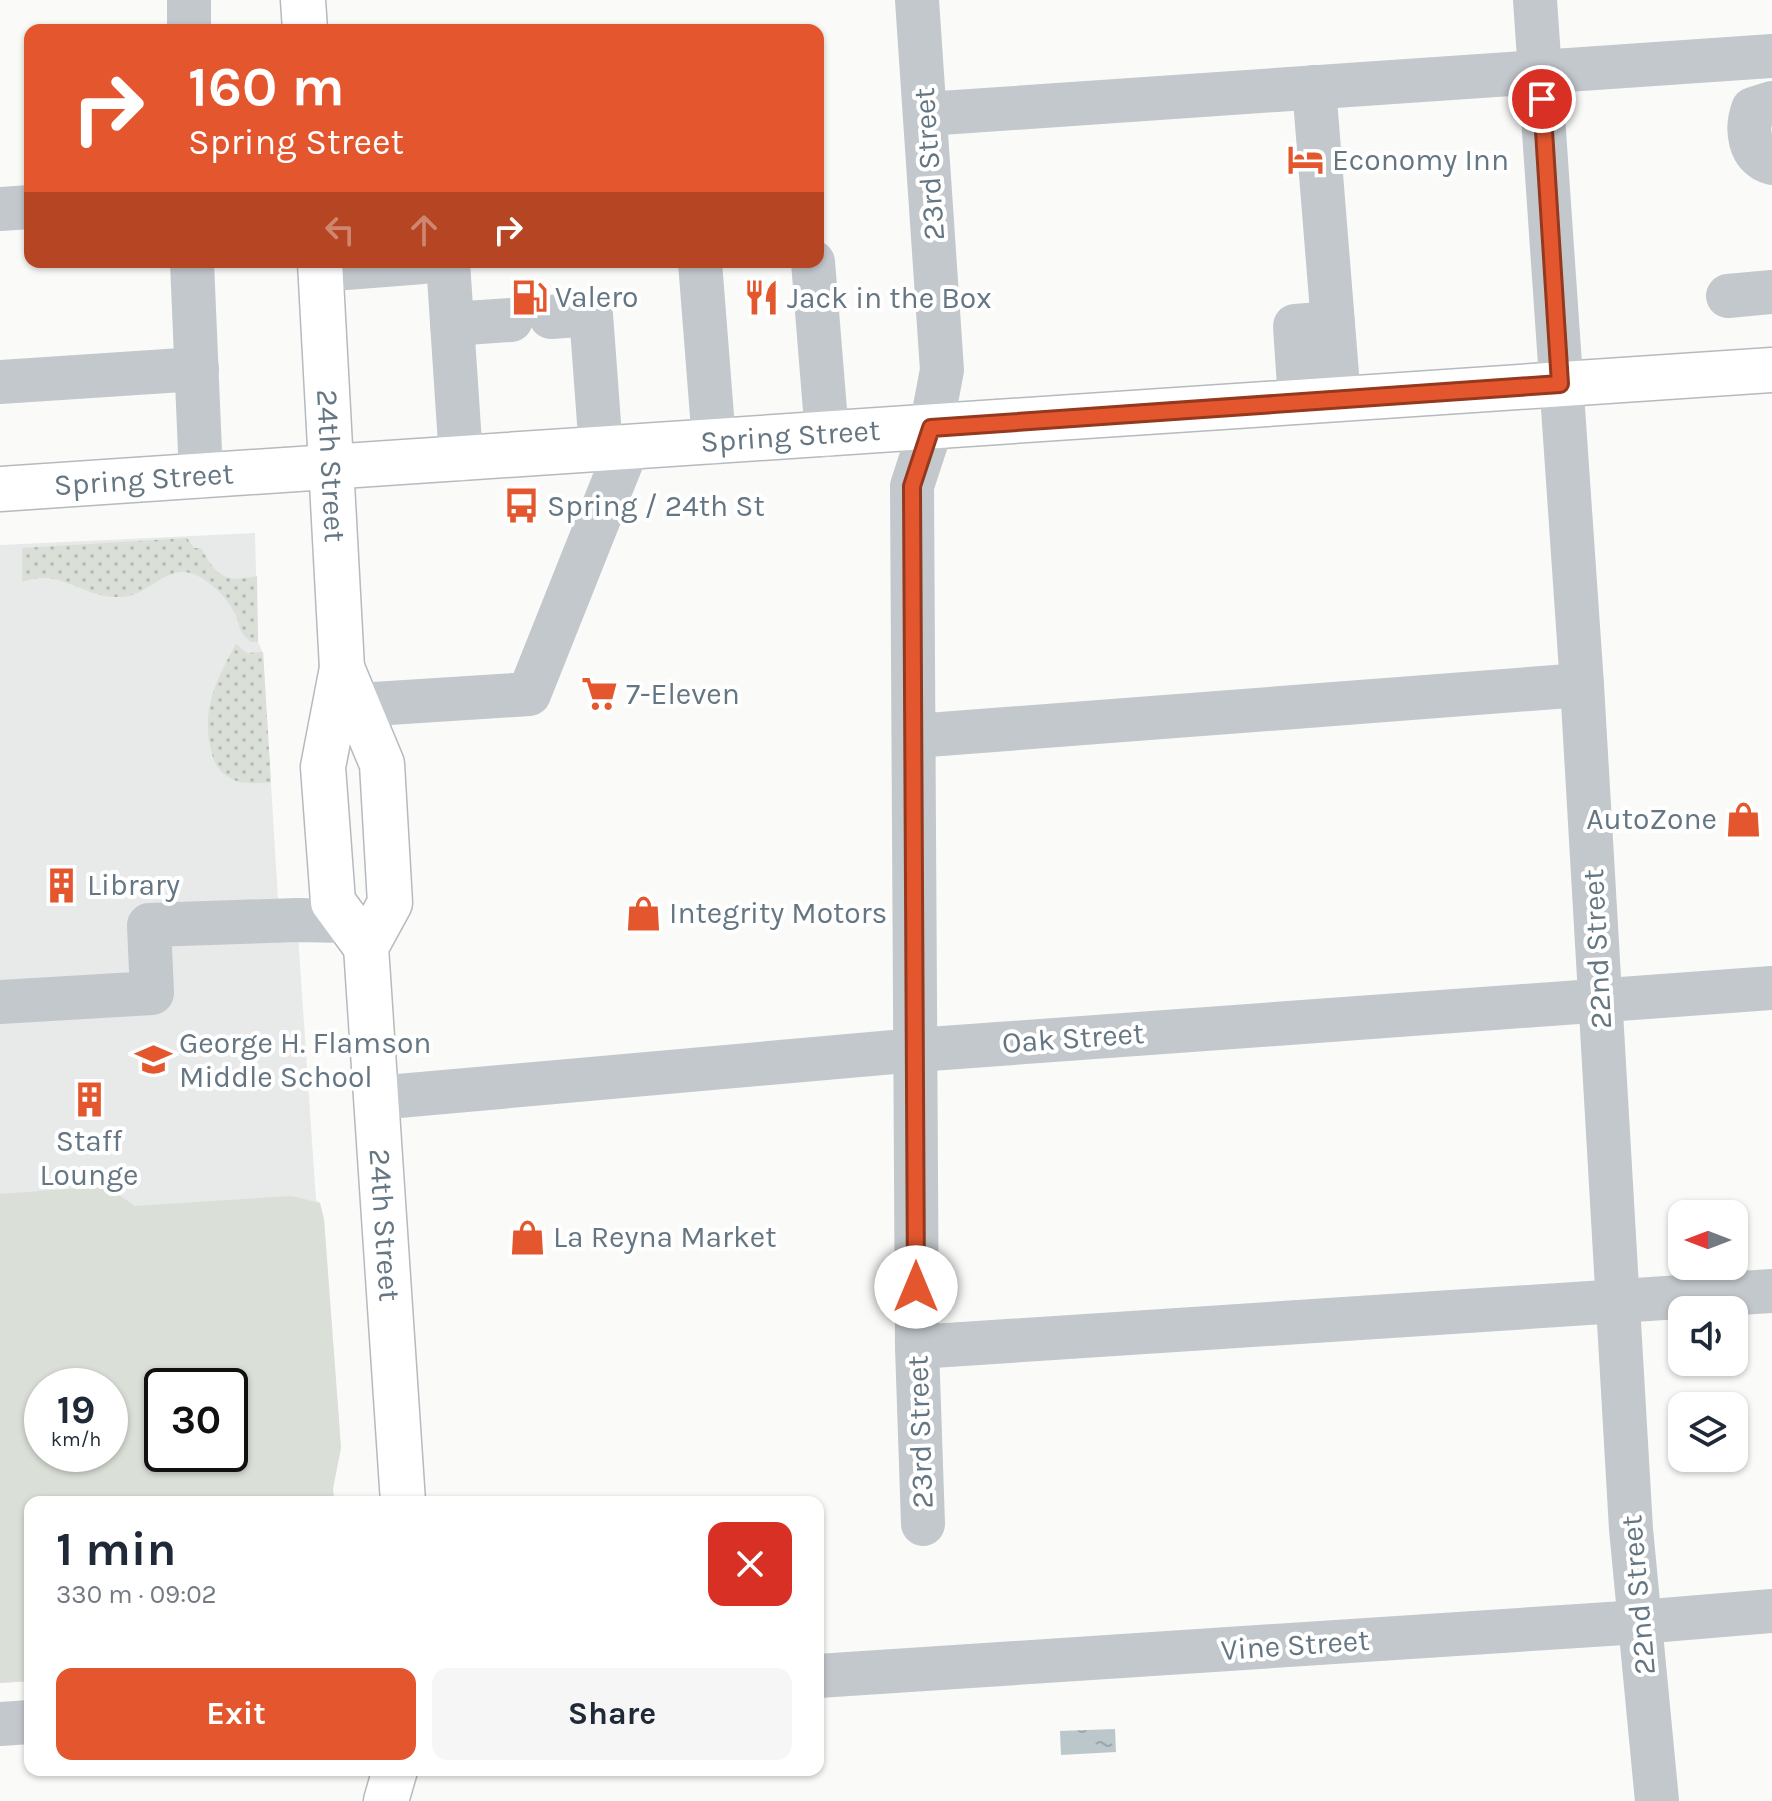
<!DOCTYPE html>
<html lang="en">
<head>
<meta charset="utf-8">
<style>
	body { margin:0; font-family:Karla,sans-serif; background:#f6f6f7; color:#1f2937; height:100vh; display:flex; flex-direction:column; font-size:30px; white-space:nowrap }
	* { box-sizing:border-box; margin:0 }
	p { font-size:26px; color:#747a83 }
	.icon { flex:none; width:44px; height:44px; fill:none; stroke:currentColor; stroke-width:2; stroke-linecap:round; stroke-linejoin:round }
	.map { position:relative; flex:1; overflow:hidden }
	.details { position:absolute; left:24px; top:1496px; width:800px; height:280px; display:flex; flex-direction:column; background:#fff; border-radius:16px; box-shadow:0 2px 6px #0004 }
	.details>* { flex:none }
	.top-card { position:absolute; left:24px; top:24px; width:800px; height:244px; border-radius:16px; box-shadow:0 2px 6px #0004; background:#e4572e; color:#fff; overflow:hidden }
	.needle { width:52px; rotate:270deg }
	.fabs { position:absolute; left:1668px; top:1200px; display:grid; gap:16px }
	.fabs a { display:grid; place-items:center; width:80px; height:80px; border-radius:16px; background:#fff; box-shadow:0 2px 6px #0004; font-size:40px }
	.speed { position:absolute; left:24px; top:1368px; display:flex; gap:16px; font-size:40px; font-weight:700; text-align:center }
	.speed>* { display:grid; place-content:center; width:104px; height:104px; border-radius:50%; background:#fff; box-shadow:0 2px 6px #0004; line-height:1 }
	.speed small { font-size:20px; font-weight:400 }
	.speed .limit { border:4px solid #111; border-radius:12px; background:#fff; color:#111 }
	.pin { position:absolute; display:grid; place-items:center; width:68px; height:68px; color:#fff; margin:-34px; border:4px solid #fff; border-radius:50%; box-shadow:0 2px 8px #0007 }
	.me { position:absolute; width:88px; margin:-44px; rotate:0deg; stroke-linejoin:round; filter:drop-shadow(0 0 6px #0008) }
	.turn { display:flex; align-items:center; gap:28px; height:168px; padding:0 32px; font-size:36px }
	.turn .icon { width:104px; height:104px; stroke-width:2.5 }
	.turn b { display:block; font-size:56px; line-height:68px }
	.lanes { display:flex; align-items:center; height:76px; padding:0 32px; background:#0003; justify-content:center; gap:40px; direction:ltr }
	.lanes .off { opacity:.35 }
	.round { display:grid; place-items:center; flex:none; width:84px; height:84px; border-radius:16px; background:#f6f6f7 }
	.summary { display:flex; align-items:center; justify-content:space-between; height:136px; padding:0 32px }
	h1 { font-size:48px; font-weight:700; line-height:60px }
	.cta { display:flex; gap:16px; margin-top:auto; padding:16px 32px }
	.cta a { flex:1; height:92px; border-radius:16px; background:#e4572e; color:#fff; font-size:32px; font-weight:700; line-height:92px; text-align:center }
	.cta a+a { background:#f6f6f7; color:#1f2937 }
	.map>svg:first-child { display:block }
</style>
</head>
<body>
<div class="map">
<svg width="1772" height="1801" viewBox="0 0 1772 1801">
	<defs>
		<pattern id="grass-dots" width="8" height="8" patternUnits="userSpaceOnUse" patternTransform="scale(2)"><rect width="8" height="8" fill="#dadfd7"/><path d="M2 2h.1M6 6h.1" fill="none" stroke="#b4b9b4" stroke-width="1.8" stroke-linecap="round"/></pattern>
		<pattern id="water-ripples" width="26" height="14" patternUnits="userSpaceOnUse" patternTransform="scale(2)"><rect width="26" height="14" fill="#bbc7cb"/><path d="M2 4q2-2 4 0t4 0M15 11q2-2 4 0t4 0" fill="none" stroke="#9ca6aa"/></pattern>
	</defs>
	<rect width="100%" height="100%" fill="#fafaf8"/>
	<path fill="#e8e9e9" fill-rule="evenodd" d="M255 533 258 642 263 653 278 899 297 920 316 1200 320 1203 324 1220 341 1448 333 1488 334 1502H30V1681L0 1683V545ZM42 1386H110V1454H42ZM162 1386H230V1454H162Z"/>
	<g fill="url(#grass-dots)">
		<path d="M187 538 194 548H201C217 577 225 583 257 576L258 642H251C234 627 243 628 234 612 227 598 214 585 200 577 169 559 151 595 122 597 81 599 63 567 22 582V548Z"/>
		<path d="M236 644 247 653 263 652 271 782C261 783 249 784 239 782 220 775 213 764 210 745 202 707 218 677 236 644Z"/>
	</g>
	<path fill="#dadfd7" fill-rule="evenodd" d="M106 1186 135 1206 291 1196 320 1203 324 1220 341 1448 333 1488 334 1502H30V1681L0 1683V1194ZM42 1386H110V1454H42ZM162 1386H230V1454H162Z"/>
	<path fill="url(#water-ripples)" d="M1115 1729 1116 1752 1061 1755 1060 1731Z"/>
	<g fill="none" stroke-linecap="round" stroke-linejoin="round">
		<defs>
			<g id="major">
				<path d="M303 0 305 30"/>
				<path id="s1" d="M320 262 342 668 323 767 333 902 366 947"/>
				<path id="s2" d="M0 489 1772 370"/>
				<path id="s3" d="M342 668 382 764 390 903 366 947 403 1502"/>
				<path d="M386 1801 395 1770"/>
			</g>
		</defs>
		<use href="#major" stroke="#b5babe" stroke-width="47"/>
		<g stroke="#c3c8cc" stroke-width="44">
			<path d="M917 0 942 370 931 428 912 486 917 1347 923 1524"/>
			<path d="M1535 0 1582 685 1631 1529 1657 1801"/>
			<path d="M189 30V0"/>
			<path d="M1314 87 1339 399"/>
			<path d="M1772 103 1753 109C1746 128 1748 157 1772 163"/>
			<path d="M926 114 1772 56"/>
			<path d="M0 209 30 207"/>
			<path d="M192 262 201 476"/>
			<path d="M448 262 461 459"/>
			<path d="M700 262 714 442"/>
			<path d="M813 262 827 435"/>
			<path d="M320 270 423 262"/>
			<path d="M1728 296 1772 292"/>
			<path d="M551 317 591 314 601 450"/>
			<path d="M452 324 511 320"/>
			<path d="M0 382 197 369"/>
			<path d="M1300 402 1295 326 1333 323"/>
			<path d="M358 705 529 694 627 448"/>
			<path d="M915 736 1582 685"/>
			<path d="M0 1002 152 993 149 925 297 920 347 921"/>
			<path d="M376 1098 916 1050 1772 988"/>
			<path d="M917 1347 1772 1291"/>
			<path d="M818 1676 1639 1622 1772 1611"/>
			<path d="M0 1724 30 1722"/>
		</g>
		<use href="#major" stroke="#fff" stroke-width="44"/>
	</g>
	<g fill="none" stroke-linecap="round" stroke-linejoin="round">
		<defs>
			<path id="route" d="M916 1287 912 486 931 428 1560 384 1542 99"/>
		</defs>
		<use href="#route" stroke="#94391e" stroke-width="20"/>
		<use href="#route" stroke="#e4572e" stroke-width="14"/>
	</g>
	<defs>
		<symbol id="hotel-bare" viewBox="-9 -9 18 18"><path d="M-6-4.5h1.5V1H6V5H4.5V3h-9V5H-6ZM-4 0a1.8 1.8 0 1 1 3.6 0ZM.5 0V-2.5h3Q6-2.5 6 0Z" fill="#e4572e" stroke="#fff" stroke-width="2.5" paint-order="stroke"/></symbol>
		<symbol id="fuel-bare" viewBox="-9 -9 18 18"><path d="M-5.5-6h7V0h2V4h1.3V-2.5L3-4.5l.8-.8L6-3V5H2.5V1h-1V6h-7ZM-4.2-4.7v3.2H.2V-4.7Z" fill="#e4572e" stroke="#fff" stroke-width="2.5" paint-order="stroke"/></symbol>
		<symbol id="restaurant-bare" viewBox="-9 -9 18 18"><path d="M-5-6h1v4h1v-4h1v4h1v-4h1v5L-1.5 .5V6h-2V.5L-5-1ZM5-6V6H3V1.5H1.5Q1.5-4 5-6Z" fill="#e4572e" stroke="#fff" stroke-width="2.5" paint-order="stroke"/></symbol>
		<symbol id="bus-bare" viewBox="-9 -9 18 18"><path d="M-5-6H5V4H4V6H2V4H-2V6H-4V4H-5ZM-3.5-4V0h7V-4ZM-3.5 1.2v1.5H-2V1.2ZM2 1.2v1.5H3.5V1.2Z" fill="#e4572e" stroke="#fff" stroke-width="2.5" paint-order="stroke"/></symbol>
		<symbol id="supermarket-bare" viewBox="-9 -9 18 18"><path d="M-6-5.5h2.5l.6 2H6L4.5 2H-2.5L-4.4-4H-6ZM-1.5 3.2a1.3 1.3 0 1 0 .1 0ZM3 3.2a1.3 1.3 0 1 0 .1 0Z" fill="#e4572e" stroke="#fff" stroke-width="2.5" paint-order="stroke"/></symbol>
		<symbol id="shop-bare" viewBox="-9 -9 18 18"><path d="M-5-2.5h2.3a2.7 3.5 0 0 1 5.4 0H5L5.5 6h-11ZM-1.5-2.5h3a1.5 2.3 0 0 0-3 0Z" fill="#e4572e" stroke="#fff" stroke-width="2.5" paint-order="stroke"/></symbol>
		<symbol id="building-bare" viewBox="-9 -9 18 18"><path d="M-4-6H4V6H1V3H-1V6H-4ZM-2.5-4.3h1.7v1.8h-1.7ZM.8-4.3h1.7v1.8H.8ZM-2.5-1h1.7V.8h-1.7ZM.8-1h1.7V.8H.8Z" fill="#e4572e" stroke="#fff" stroke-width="2.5" paint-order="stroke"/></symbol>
		<symbol id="school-bare" viewBox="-9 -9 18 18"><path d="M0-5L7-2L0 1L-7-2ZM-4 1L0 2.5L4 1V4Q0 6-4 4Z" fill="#e4572e" stroke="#fff" stroke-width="2.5" paint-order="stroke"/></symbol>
	</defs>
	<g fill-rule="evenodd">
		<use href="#hotel-bare" x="1280" y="134" width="51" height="51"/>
		<use href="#fuel-bare" x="504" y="272" width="51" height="51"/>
		<use href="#restaurant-bare" x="736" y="272" width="51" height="51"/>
		<use href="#bus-bare" x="496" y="480" width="51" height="51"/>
		<use href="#supermarket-bare" x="574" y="668" width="51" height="51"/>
		<use href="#shop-bare" x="1718" y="794" width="51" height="51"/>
		<use href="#building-bare" x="36" y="860" width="51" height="51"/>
		<use href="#shop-bare" x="618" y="888" width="51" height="51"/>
		<use href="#school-bare" x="128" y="1034" width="51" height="51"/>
		<use href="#building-bare" x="64" y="1074" width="51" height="51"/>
		<use href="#shop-bare" x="502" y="1212" width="51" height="51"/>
	</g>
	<g text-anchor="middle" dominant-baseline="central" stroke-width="8" stroke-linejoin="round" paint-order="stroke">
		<g font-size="30" fill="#657683" stroke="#fff" text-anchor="start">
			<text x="1332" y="160">Economy Inn</text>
			<text x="555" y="297">Valero</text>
			<text x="787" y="298">Jack in the Box</text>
			<text x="547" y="506">Spring / 24th St</text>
			<text x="626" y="694">7-Eleven</text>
			<text x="1717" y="819" text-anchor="end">AutoZone</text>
			<text x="87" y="885">Library</text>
			<text x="669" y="913">Integrity Motors</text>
			<text x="179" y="1043">George H. Flamson<tspan x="179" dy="34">Middle School</tspan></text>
			<text x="89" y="1141" text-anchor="middle">Staff<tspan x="89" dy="34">Lounge</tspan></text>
			<text x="553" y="1237">La Reyna Market</text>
		</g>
		<g font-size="30" fill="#657683" stroke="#fff">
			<text transform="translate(929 164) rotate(-94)">23rd Street</text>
			<text stroke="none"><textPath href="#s2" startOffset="792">Spring Street</textPath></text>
			<text stroke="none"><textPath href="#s1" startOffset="204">24th Street</textPath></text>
			<text stroke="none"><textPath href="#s2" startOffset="144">Spring Street</textPath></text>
			<text transform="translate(1597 949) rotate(-93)">22nd Street</text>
			<text transform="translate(1073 1038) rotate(-4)">Oak Street</text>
			<text stroke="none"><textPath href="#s3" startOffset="572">24th Street</textPath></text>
			<text transform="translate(920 1432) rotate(-92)">23rd Street</text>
			<text transform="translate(1638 1595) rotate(-95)">22nd Street</text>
			<text transform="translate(1295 1645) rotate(-4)">Vine Street</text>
		</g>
	</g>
</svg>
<div class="fabs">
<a><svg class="needle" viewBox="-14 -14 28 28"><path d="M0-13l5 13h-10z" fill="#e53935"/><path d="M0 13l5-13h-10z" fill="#747a83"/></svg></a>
<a><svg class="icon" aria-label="sound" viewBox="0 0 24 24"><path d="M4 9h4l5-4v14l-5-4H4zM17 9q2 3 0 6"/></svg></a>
<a><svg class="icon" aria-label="layers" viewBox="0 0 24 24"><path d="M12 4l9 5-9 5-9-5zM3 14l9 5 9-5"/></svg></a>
</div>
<div class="speed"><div>19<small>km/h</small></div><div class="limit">30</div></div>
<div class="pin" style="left:1542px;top:99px;background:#d93025"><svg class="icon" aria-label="arrive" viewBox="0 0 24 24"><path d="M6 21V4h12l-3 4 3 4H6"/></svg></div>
<svg class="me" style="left:916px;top:1287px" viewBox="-20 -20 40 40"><circle r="19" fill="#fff"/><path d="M0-13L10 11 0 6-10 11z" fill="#e4572e"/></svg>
<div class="top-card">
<div class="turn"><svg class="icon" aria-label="right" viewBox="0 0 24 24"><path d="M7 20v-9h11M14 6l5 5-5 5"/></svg><div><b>160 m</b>Spring Street</div></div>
<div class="lanes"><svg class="icon off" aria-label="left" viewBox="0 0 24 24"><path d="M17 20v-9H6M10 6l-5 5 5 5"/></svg><svg class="icon off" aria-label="ahead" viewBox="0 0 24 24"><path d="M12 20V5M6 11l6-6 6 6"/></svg><svg class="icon" aria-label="right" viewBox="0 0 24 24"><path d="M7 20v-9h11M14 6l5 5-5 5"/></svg></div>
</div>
<section class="details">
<div class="summary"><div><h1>1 min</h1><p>330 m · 09:02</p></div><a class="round" style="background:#d93025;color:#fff"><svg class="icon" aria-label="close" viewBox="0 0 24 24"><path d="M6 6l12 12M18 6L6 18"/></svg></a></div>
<div class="cta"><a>Exit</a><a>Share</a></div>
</section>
</div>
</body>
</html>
